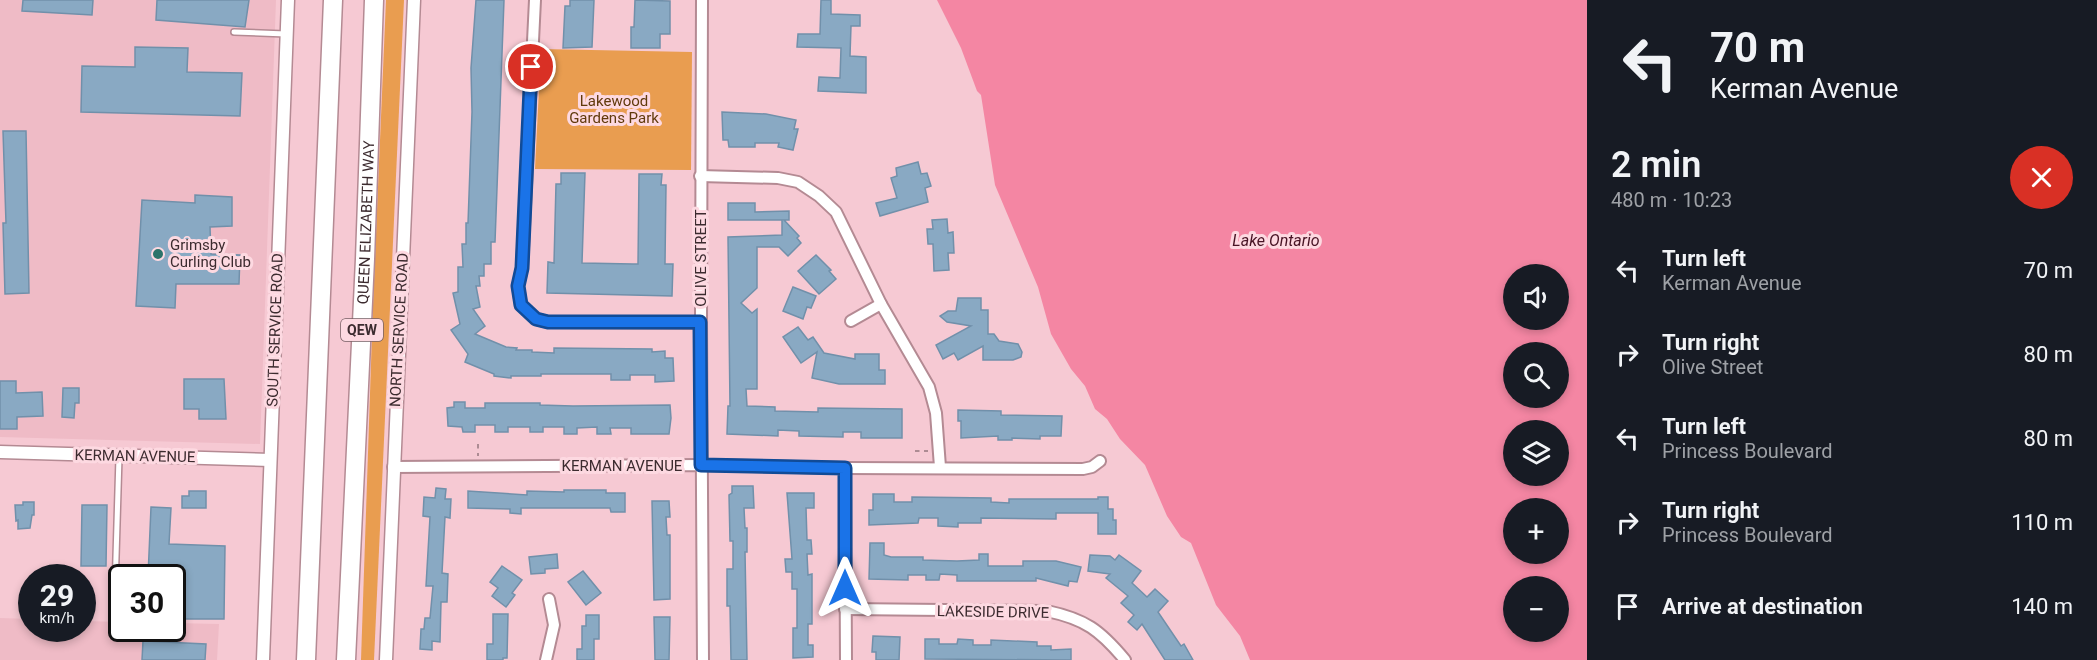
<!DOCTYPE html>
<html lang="en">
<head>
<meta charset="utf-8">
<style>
	body { margin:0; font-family:Roboto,sans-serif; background:#20242c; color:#f1f3f6; height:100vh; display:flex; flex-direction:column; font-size:22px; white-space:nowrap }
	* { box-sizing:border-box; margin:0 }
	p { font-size:20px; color:#9ea1a6 }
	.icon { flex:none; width:33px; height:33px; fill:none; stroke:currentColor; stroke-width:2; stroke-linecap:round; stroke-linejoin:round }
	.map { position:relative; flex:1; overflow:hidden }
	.drawer { display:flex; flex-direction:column; background:#171b24; width:510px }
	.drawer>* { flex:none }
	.banner { background:#171b24; color:#f1f3f6; overflow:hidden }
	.buttons { position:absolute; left:1503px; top:264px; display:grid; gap:12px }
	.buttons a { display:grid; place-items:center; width:66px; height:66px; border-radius:50%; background:#171b24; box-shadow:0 3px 9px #0003; font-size:30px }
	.speed { position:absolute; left:18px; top:564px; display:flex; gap:12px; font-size:30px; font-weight:700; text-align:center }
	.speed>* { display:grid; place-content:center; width:78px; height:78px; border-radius:50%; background:#171b24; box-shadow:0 3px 9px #0003; line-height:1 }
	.speed small { font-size:15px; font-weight:400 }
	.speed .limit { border:3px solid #111; border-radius:9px; background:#fff; color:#111 }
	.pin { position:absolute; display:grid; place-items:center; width:51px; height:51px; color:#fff; margin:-26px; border:3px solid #fff; border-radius:50%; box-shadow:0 2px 6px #0007 }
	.me { position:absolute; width:66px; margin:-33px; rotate:0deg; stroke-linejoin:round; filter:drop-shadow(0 0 4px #0008) }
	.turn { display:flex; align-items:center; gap:21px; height:126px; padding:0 24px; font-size:27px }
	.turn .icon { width:78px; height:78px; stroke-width:2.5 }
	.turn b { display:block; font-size:42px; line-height:51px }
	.round { display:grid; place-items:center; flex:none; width:63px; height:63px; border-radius:32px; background:#20242c }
	.overview { display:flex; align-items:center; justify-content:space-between; height:102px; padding:0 24px }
	h1 { font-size:36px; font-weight:600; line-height:45px }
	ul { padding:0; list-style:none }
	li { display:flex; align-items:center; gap:18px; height:84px; padding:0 24px }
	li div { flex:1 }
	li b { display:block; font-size:22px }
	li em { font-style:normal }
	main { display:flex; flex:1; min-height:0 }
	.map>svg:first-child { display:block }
</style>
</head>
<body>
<main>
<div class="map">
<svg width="1587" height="660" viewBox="0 0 1587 660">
	<rect width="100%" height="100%" fill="#f6c9d3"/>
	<g fill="#efbbc6">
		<path d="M0 0H276L260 444 0 437Z"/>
		<path d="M0 618 31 619 32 628H82L83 621 121 622 122 628H172L173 623 219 624 217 660H0Z"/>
	</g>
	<g fill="#e99d50">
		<path d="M386 0H404L374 660H361L373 305Z"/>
		<path d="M541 49 692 52 691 170 535 169Z"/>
	</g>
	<path fill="#f486a3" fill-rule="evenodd" d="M937 0H1587V660H1250L1240 636 1216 605 1191 543 1181 537 1167 516 1145 465 1120 439 1107 419 1095 409 1085 386 1071 369 1051 334 1038 287 995 185 981 95 977 91 961 48ZM1514 274H1558V320H1514ZM1514 352H1558V398H1514ZM1514 430H1558V476H1514ZM1514 508H1558V554H1514ZM1514 586H1558V632H1514Z"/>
	<g fill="#89a9c3" stroke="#7190aa" stroke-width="1.5">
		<path d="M23 0H93L92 15 22 11Z"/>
		<path d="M157 0H249L245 27 156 20Z"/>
		<path d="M476 0H504L495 242H491V264H484V276H479L480 286H476L480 307 473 309 485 326 475 334 506 347 517 348 516 350H532V352L554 353V348L652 349V352L665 351V358H673L674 381 655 382V375H630V380H611V374H541V376H511V378L494 376V374L465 362 468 354 451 330 460 324 453 293 458 292V267H463L462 244H466V223H468L472 112 471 68Z"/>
		<path d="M570 0H594L592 47 563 48 565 6H570Z"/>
		<path d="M635 0 670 1V34H660V48H631V27H634Z"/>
		<path d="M821 0H831V14L860 15V26H851L850 56 866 57V93L818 91 819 77 840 78 841 48 797 47 798 34H820Z"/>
		<path d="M135 47 188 48 187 72 242 73 240 116 81 112 82 66 135 67Z"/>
		<path d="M722 112 766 114 796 120 794 129H798L793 150 778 147 779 143H755V147H729L728 140H723Z"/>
		<path d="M3 131H26L29 293 5 294 3 223H6Z"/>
		<path d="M918 162 921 174 927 173 931 186 925 188 928 202 880 216 876 203 897 198 891 178 897 176 896 168Z"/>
		<path d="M561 173H585L582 263 633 264H638L639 174H662L661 185H666L665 264H673L672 296 547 293 548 262 554 263 556 184H561Z"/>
		<path d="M195 195 232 197V226L210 227 211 254 240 255 239 284H176L175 308 136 306 142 200 195 203Z"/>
		<path d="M728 203H755V212L789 211V220H784L799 236 797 238 801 243 788 256 779 247H757V288L741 303 752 313 757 309V389H746L747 406 775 407V411L818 412V408L902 409V438H861V432H843V437L799 436V431L778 430V436L727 434 728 406H730L728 237 782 235V220H728Z"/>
		<path d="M947 219 948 233 953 232 954 253H948L949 270 934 271 933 244H928L927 229H933L932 220Z"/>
		<path d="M816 255 831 270 829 271 836 279 819 294 798 271Z"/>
		<path d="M793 287 816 296 811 308 807 307 803 319 783 311Z"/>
		<path d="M958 298H981V310H988V334H994L999 341 1018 344 1022 352 1021 357 1013 360H983V346L958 360 954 353 943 359 936 345 971 326 947 322 940 316 948 311H956Z"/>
		<path d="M798 327 808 340 813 337 824 353 855 359V354H879V370H885V384H839L812 378 817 352 801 363 783 337Z"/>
		<path d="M184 379H224L226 419H199V409H184Z"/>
		<path d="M0 381H16V393L42 392 43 416 17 417V429H0Z"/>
		<path d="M63 388H79V403H75L74 418 62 417Z"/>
		<path d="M454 402H465V408H485V403H540V405L573 406 670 405 671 418 669 434H631V428H610L611 434H597V427L577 428V434H564V427H543V432H530V427H508V432H495V425H475V432H463L462 427 448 426 447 408 454 407Z"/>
		<path d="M958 410 1001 411V415L1062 416 1061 436H1040V439L1012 438V440H998V436L961 438V421H958Z"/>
		<path d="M732 486H753L754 508H744L745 528H747V552H745L747 660H731L730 606H727V569H733V541H730L729 495 732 493Z"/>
		<path d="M436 488 446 489 445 499H451L450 518 445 517 442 573 448 574 447 602H441L440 642 432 641V650L420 649 421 629H424L425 618H430L433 586H426L430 517 423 516 424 497 435 498Z"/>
		<path d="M564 490H606V493H625V512H611L610 508H521V514L510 513V509L468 508V491L527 495V491L564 492Z"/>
		<path d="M189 491H206V508H182V496H189Z"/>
		<path d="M787 493H814V508H806L807 540H811L812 554H807L808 575 812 574V624H808V645H813V657L793 658V628H797V589H792V572H786L785 559H792Z"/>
		<path d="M873 494H894V502H912V497L991 498V502L1009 503V499H1098V497H1108V509H1113V520H1116V534H1098V513H1056V519L981 518V523H958V527L938 526V518H919L918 523 869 525V510H873Z"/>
		<path d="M652 501H669L670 517H666L667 535H670V599L654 600Z"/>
		<path d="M23 502H34V515H32L30 528 18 529V520L16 521 15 505H23Z"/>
		<path d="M82 505H107L106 566H81Z"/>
		<path d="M151 507 171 508 169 544 225 546 224 619H180L181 578 148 577Z"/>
		<path d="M870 543H884V555L891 557H923V560L957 561 979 560V554H988V566H1023V561H1056L1081 567 1077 582 1069 581 1068 586 1036 578V581H957V575L940 574 939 580H926V575H908V580L869 579Z"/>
		<path d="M557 554 558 568 545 569V573L531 574 529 557Z"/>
		<path d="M1090 555 1110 556 1115 560 1119 555 1141 571 1132 583 1147 597 1155 589 1168 601 1158 612 1181 646 1184 644 1193 660H1165L1142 624 1137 630 1128 622 1134 615 1121 603 1128 596 1106 578 1110 574 1088 571Z"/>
		<path d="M502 566 522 580 512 593 515 595 506 607 492 596 498 588 490 582Z"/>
		<path d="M583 571 601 593 586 605 568 582Z"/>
		<path d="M493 614H508L507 658H503V660H487V644H493Z"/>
		<path d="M586 615H599V639H594V660H577V649H582V626H586Z"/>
		<path d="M654 617H670L669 660H655Z"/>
		<path d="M873 636 900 637 899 660H876V652H872Z"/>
		<path d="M925 639H939V644H957L958 639 973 640V645H991V640L1037 642V646H1051V650L1071 649V660L925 659Z"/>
		<path d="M143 641 206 644 205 660H142Z"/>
	</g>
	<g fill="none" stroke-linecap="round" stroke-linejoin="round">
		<defs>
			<g id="service">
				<path d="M234 32 286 34"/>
				<path d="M115 590 119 457"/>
			</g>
			<g id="minor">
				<path d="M535 0 522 268 518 286 521 305 536 319 548 322 701 323"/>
				<path d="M702 0 701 323 703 660"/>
				<path d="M700 176 778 178 798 182 819 196 836 212 881 304 929 387 936 413 940 467"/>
				<path d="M851 321 881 304"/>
				<path d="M393 467 701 465 845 468 1083 469 1092 467 1100 461"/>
				<path d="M845 468 846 660"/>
				<path d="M845 609 1047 611C1085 619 1100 630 1125 660"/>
				<path d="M546 660 554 625 549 599"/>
			</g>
			<g id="tertiary">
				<path d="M0 452 270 460"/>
				<path d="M263 660 288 0"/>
				<path d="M386 660 414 0"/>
			</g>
			<g id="motorway">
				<path d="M306 660 333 0"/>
				<path id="s1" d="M346 660 365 259 374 0"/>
			</g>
		</defs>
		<use href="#service" stroke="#b48a93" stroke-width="8"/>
		<use href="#minor" stroke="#b48a93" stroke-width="14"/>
		<use href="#tertiary" stroke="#b48a93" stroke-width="15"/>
		<use href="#motorway" stroke="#b48a93" stroke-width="21"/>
		<g stroke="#ad8b93" stroke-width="2" stroke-dasharray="4.5 4.5" stroke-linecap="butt">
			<path d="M478 444V456"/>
			<path d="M915 451H928"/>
		</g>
		<use href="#service" stroke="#fff" stroke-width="5"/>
		<use href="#minor" stroke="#fff" stroke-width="10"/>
		<use href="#tertiary" stroke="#fff" stroke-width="12"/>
		<use href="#motorway" stroke="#fff" stroke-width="18"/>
	</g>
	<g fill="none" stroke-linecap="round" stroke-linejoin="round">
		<defs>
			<path id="route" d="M531 67 522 268 518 286 521 305 536 319 548 322H700L701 465 845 468V588"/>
		</defs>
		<use href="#route" stroke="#114b97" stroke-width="15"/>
		<use href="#route" stroke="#1a73e8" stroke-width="10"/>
	</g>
	<circle fill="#2c736a" stroke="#fdd9e1" stroke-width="2" cx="158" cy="254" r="6"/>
	<g text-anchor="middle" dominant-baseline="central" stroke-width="6" stroke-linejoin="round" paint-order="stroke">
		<rect fill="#fdd9e1" stroke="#765f64" stroke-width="1.5" x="341" y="319" width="42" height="22" rx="4.5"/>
		<g font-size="14" font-weight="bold" fill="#3c2b2f">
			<text x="362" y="330">QEW</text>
		</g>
		<g font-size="15" fill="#613a0c" stroke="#fdd9e1">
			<text x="614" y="101">Lakewood<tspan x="614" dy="17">Gardens Park</tspan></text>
		</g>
		<g font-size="15" fill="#3c2b2f" stroke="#fdd9e1">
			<text stroke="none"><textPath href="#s1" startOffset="438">QUEEN ELIZABETH WAY</textPath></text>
			<text transform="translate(701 258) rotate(-90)">OLIVE STREET</text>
			<text transform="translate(275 330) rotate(-88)">SOUTH SERVICE ROAD</text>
			<text transform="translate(399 330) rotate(-87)">NORTH SERVICE ROAD</text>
			<text transform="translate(135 456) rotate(1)">KERMAN AVENUE</text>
			<text x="622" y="466">KERMAN AVENUE</text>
			<text transform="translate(993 612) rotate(1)">LAKESIDE DRIVE</text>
		</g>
		<g font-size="15" fill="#3c2b2f" stroke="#fdd9e1" text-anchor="start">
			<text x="170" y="245">Grimsby<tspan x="170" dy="17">Curling Club</tspan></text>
		</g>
		<g font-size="16" font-style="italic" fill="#481425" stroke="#fdd9e1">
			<text x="1276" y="240">Lake Ontario</text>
		</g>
	</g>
</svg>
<div class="buttons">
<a><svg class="icon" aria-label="sound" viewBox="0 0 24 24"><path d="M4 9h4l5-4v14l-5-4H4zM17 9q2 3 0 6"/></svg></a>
<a><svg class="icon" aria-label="search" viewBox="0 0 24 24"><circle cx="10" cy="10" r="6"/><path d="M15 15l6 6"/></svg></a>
<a><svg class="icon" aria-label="layers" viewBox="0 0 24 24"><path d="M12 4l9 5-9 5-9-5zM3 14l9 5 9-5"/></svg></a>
<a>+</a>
<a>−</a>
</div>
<div class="speed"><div>29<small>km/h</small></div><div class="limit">30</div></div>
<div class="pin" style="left:531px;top:67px;background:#d93025"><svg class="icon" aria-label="arrive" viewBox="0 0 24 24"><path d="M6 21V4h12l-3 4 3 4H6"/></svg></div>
<svg class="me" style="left:845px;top:588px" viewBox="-20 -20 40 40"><path d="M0-17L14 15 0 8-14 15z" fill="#1a73e8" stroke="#fff" stroke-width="4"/></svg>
</div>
<section class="drawer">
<div class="banner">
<div class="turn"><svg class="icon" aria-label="left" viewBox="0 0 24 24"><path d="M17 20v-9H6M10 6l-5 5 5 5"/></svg><div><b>70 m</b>Kerman Avenue</div></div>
</div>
<div class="overview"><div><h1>2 min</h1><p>480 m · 10:23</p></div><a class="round" style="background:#d93025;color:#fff"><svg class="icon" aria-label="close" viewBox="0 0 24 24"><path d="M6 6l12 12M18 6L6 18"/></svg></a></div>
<ul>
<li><svg class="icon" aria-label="left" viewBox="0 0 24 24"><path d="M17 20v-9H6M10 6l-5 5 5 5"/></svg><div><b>Turn left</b><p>Kerman Avenue</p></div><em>70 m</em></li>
<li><svg class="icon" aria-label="right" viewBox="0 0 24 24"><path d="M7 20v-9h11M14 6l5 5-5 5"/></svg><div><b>Turn right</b><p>Olive Street</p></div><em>80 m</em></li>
<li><svg class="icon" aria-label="left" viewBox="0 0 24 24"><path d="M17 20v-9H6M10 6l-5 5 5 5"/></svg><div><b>Turn left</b><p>Princess Boulevard</p></div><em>80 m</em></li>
<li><svg class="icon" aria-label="right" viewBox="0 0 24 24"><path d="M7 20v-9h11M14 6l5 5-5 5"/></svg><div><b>Turn right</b><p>Princess Boulevard</p></div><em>110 m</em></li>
<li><svg class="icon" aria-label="arrive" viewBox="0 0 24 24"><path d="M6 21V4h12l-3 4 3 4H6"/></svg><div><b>Arrive at destination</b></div><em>140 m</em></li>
</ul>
</section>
</main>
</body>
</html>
